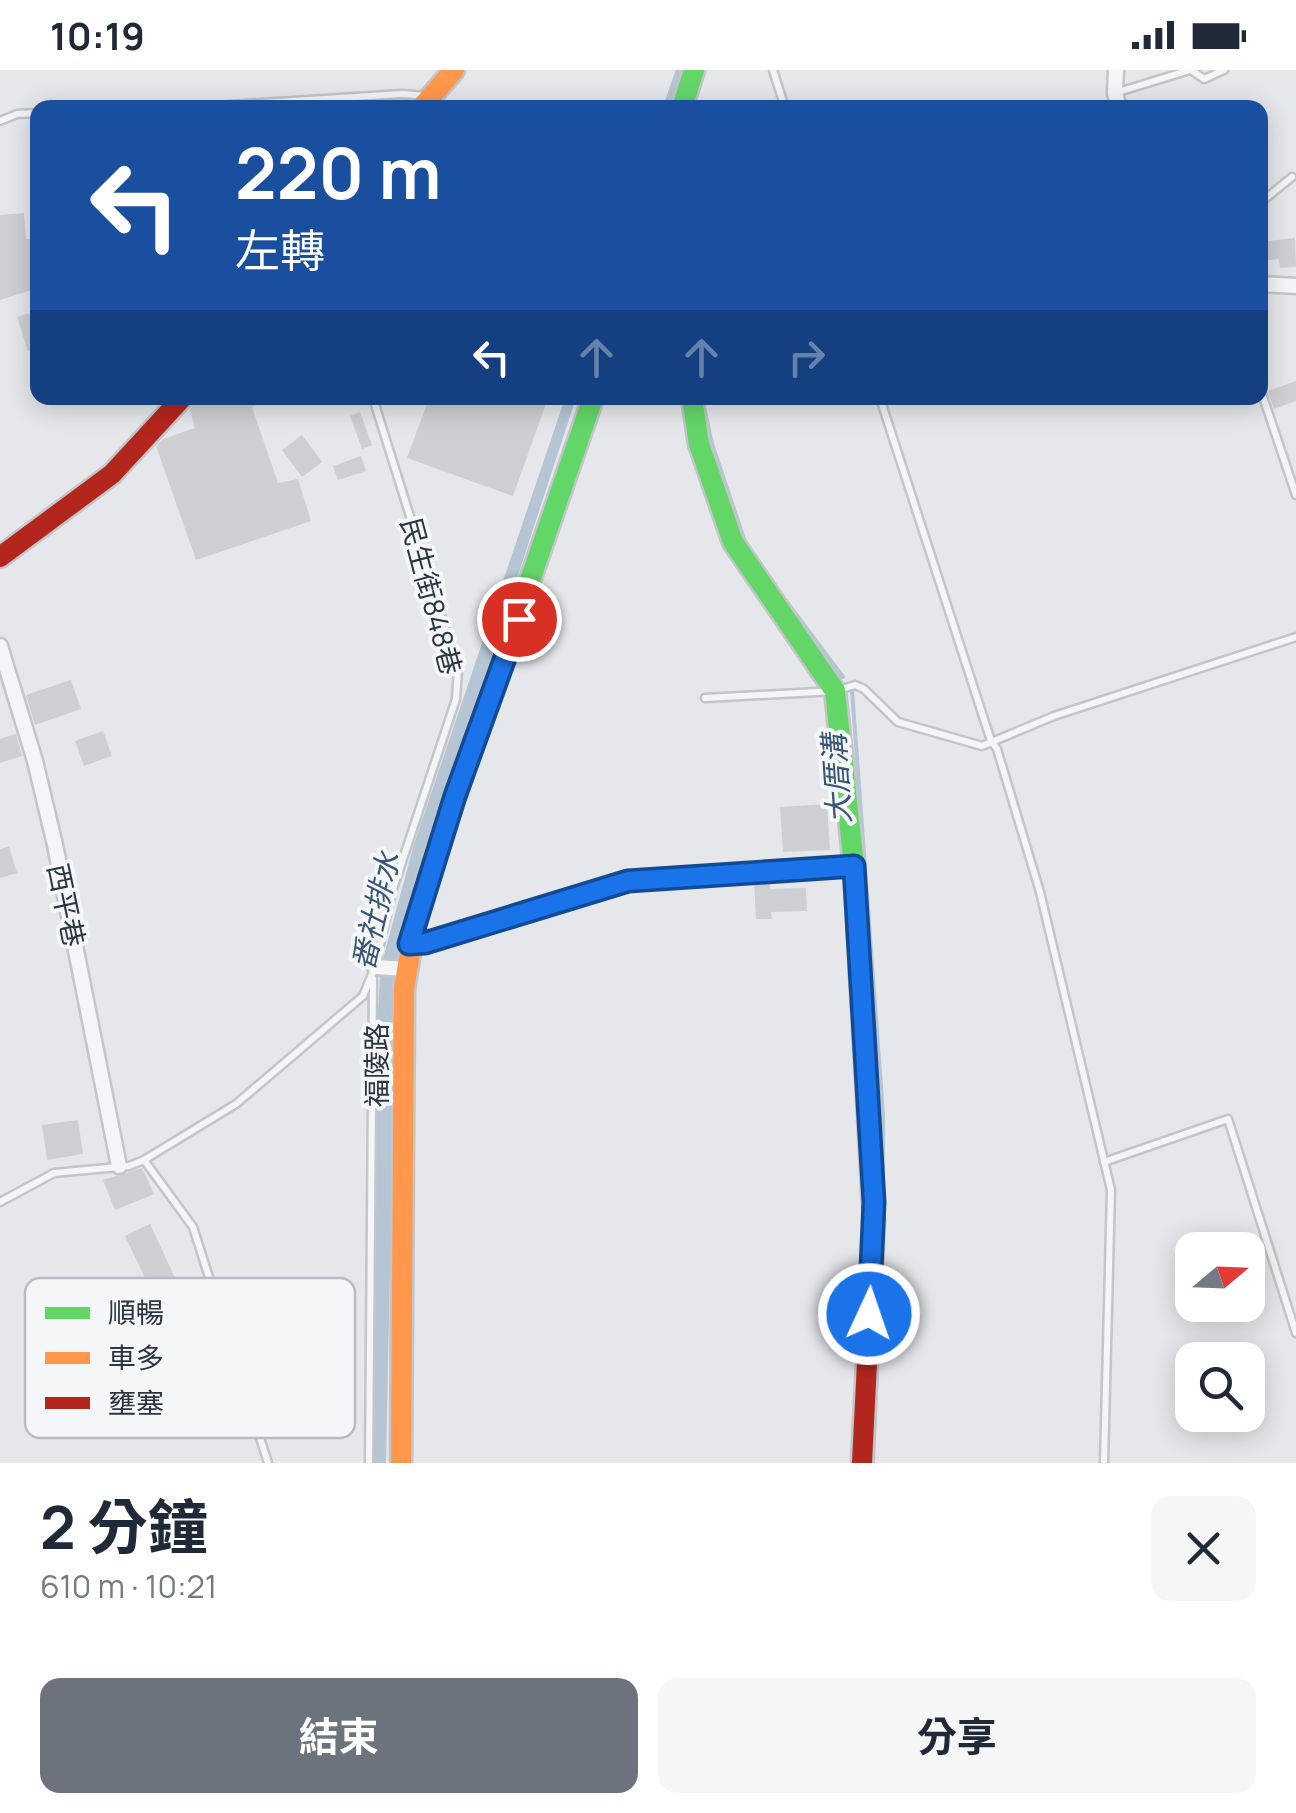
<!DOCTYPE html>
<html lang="zh-TW">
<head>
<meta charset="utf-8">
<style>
	body { margin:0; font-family:Manrope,"Noto Sans TC",sans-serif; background:#f6f6f7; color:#1f2937; height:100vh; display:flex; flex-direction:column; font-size:38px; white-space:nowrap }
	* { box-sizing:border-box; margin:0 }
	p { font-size:32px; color:#747a83 }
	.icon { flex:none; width:55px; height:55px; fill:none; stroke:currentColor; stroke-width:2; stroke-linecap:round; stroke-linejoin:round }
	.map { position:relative; height:1393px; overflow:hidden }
	.panel { display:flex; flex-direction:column; background:#fff; flex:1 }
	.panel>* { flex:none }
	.hud { position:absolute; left:30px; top:30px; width:1238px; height:305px; border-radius:20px; box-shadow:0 5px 25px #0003; background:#1a4fa0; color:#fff; overflow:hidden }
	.needle { width:65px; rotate:71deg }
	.tools { position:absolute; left:1175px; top:1162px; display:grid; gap:20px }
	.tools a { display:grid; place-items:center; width:90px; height:90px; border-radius:20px; background:#fff; box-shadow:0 5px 25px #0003; font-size:50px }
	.pin { position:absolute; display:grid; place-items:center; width:85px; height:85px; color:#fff; margin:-42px; border:5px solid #fff; border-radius:50%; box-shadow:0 2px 10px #0007 }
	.me { position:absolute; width:110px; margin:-55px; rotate:3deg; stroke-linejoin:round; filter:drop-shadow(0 0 8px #0008) }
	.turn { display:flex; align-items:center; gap:35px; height:210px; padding:0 40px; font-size:45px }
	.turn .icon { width:130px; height:130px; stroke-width:2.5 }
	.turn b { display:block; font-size:70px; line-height:85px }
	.lanes { display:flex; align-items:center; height:95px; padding:0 40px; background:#0003; justify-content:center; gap:50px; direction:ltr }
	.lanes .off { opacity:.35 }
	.round { display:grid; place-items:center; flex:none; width:105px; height:105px; border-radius:20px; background:#f6f6f7 }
	.overview { display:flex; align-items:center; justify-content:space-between; height:170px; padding:0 40px }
	h1 { font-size:60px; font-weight:700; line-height:75px }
	.button { display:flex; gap:20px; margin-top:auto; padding:20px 40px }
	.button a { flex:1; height:115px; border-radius:20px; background:#6d737d; color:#fff; font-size:40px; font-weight:700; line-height:115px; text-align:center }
	.button a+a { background:#f6f6f7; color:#1f2937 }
	.status { display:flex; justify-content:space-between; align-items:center; height:70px; padding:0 50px; background:#fff; direction:ltr }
	.status svg { height:28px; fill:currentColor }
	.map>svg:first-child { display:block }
</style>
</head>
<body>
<div class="status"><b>10:19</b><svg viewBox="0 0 49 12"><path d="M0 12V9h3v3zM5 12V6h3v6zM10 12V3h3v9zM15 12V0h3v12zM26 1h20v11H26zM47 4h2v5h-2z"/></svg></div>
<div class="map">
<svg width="1296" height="1393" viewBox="0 0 1296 1393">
	<rect width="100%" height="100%" fill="#e5e7ea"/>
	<g fill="#b5c5d3">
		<path d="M565 328H576L427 784 396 890 383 889 414 774Z"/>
		<path d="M380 906 396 907 386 1393H373V1031Z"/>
	</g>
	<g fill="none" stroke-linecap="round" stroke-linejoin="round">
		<g stroke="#b5c5d3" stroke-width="4">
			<path d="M702 328 712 374 746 475"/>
			<path d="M786 531 843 607"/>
			<path d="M852 620 883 1044V1108"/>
			<path d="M873 1393 880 1223"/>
		</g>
		<path stroke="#b5c5d3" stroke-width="14" d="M670 38 683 0"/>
	</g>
	<g fill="#cdcfd2">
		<path d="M24 143 26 169H31L38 196V218L0 230V145Z"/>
		<path d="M1295 168 1296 197 1280 198 1279 189 1260 191V172Z"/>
		<path d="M29 243 38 278 28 281 17 247Z"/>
		<path d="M1296 311V331L1274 339 1268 321Z"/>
		<path d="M195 328H271L252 337 278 413 298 409 311 451 196 490 156 376 163 369 195 358 190 340Z"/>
		<path d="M429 328H548L513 426 407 388Z"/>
		<path d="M360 342 372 375 362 379 350 346Z"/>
		<path d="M302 365 322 392 302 407 282 380Z"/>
		<path d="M361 386 366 401 338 410 333 396Z"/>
		<path d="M71 610 81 639 35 655 26 625Z"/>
		<path d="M103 661 112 686 84 696 75 671Z"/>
		<path d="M16 664 22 686 0 693V669Z"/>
		<path d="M827 734 830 780 783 782 780 737Z"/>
		<path d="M9 776 17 803 0 808V779Z"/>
		<path d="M770 810V819L806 818 807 841 771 842 772 849H756L754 811Z"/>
		<path d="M78 1050 83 1084 47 1090 42 1055Z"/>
		<path d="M142 1098 154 1124 115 1140 103 1110Z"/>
		<path d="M150 1154 183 1225 159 1237 125 1166Z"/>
	</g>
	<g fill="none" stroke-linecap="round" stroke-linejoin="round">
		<defs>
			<g id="lane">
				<path d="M773 0 785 38"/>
				<path d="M1191 0 1204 9 1224 0"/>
				<path d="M1115 23 1190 0"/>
				<path d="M183 38 402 24 427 26"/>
				<path d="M0 51 17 44 38 43"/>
				<path d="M1260 133 1292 107"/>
				<path d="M1260 318 1296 425"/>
				<path d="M880 328 991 671 997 679 1040 822 1111 1120 1104 1393"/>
				<path d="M705 628 835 621 855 615 864 619 898 652 982 676 1054 646 1296 567"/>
				<path d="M415 874 425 873 628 811 853 797"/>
				<path d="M144 1090 193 1157 268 1393"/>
				<path d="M1104 1092 1228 1049 1296 1263"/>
				<path d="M0 1132 54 1103 129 1096 144 1090 236 1034 363 926 375 897 392 822 456 629 458 600 373 328"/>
				<path d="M369 1393 373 909"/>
			</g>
			<g id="street">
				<path d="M1116 0 1115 23 1119 38"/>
				<path d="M1260 214 1296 216"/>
				<path d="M0 576 35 691 55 775 119 1096"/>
				<path d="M375 897 406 899"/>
			</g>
			<g id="fast">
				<path d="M682 38 694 0"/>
				<path d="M692 328 699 374 733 472 835 621 854 796 874 1152"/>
				<path d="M426 811 593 328"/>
			</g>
			<g id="slow">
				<path d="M421 38 454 0"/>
				<path d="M401 1393 404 919 415 853 426 811"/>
			</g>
			<g id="jam">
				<path d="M0 487 112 404 182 328"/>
				<path d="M862 1393 874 1152"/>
			</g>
		</defs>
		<use href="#lane" stroke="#c3c5c8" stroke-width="11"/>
		<use href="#street" stroke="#c3c5c8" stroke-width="19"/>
		<use href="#fast" stroke="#c3c5c8" stroke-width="25"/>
		<use href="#slow" stroke="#c3c5c8" stroke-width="25"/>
		<use href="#jam" stroke="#c3c5c8" stroke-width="25"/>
		<use href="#lane" stroke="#f4f5f6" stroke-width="6"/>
		<use href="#street" stroke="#f4f5f6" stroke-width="14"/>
		<use href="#fast" stroke="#63d668" stroke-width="20"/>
		<use href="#slow" stroke="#ff974d" stroke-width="20"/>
		<use href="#jam" stroke="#b3261e" stroke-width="20"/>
	</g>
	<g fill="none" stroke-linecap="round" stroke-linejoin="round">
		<defs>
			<path id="route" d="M519 549 455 726 409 874 425 873 628 811 854 796 874 1132 869 1244"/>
		</defs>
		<use href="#route" stroke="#114b97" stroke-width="25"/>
		<use href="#route" stroke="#1a73e8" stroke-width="18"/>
	</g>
	<g text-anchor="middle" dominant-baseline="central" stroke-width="8" stroke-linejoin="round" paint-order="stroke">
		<g font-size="28" fill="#2c3543" stroke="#f4f6f8">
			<text transform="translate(432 526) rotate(75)">民生街848巷</text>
			<text transform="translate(67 835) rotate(78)">西平巷</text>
			<text transform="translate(376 995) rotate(-90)">福陵路</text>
		</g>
		<g font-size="30" font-style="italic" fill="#385675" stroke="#f4f6f8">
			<text transform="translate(836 709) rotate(-94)">大厝溝</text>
			<text transform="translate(375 841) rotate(-77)">番社排水</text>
		</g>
	</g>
	<rect x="25" y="1208" width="330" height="160" rx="15" fill="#f4f6f8" stroke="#b8bcc2" stroke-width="2.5"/>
	<rect x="45" y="1237" width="45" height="12" fill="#63d668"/>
	<rect x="45" y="1282" width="45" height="12" fill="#ff974d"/>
	<rect x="45" y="1327" width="45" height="12" fill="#b3261e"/>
	<g font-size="28" fill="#2c3543">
		<text x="108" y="1253">順暢</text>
		<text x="108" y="1298">車多</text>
		<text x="108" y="1343">壅塞</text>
	</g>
</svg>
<div class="tools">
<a><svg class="needle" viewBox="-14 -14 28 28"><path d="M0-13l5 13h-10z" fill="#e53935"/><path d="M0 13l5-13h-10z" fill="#747a83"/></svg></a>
<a><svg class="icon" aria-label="search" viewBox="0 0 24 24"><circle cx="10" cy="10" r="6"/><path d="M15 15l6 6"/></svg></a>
</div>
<div class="pin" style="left:519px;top:549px;background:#d93025"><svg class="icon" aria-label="arrive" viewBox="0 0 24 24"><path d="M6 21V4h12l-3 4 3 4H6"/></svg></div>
<svg class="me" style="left:869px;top:1244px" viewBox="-20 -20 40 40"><circle r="17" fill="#1a73e8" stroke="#fff" stroke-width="3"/><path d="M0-11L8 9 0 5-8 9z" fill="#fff"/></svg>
<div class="hud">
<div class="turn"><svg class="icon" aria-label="left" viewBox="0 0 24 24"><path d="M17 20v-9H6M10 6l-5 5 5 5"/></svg><div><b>220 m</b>左轉</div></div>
<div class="lanes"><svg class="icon" aria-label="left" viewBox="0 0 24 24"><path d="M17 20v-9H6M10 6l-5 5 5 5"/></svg><svg class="icon off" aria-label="ahead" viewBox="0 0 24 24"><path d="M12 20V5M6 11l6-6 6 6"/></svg><svg class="icon off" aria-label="ahead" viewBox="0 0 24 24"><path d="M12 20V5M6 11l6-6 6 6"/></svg><svg class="icon off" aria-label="right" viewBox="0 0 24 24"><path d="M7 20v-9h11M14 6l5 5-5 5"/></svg></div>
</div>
</div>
<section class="panel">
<div class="overview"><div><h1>2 分鐘</h1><p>610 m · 10:21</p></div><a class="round"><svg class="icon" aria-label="close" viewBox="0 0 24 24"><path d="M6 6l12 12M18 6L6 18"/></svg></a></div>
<div class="button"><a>結束</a><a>分享</a></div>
</section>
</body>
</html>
